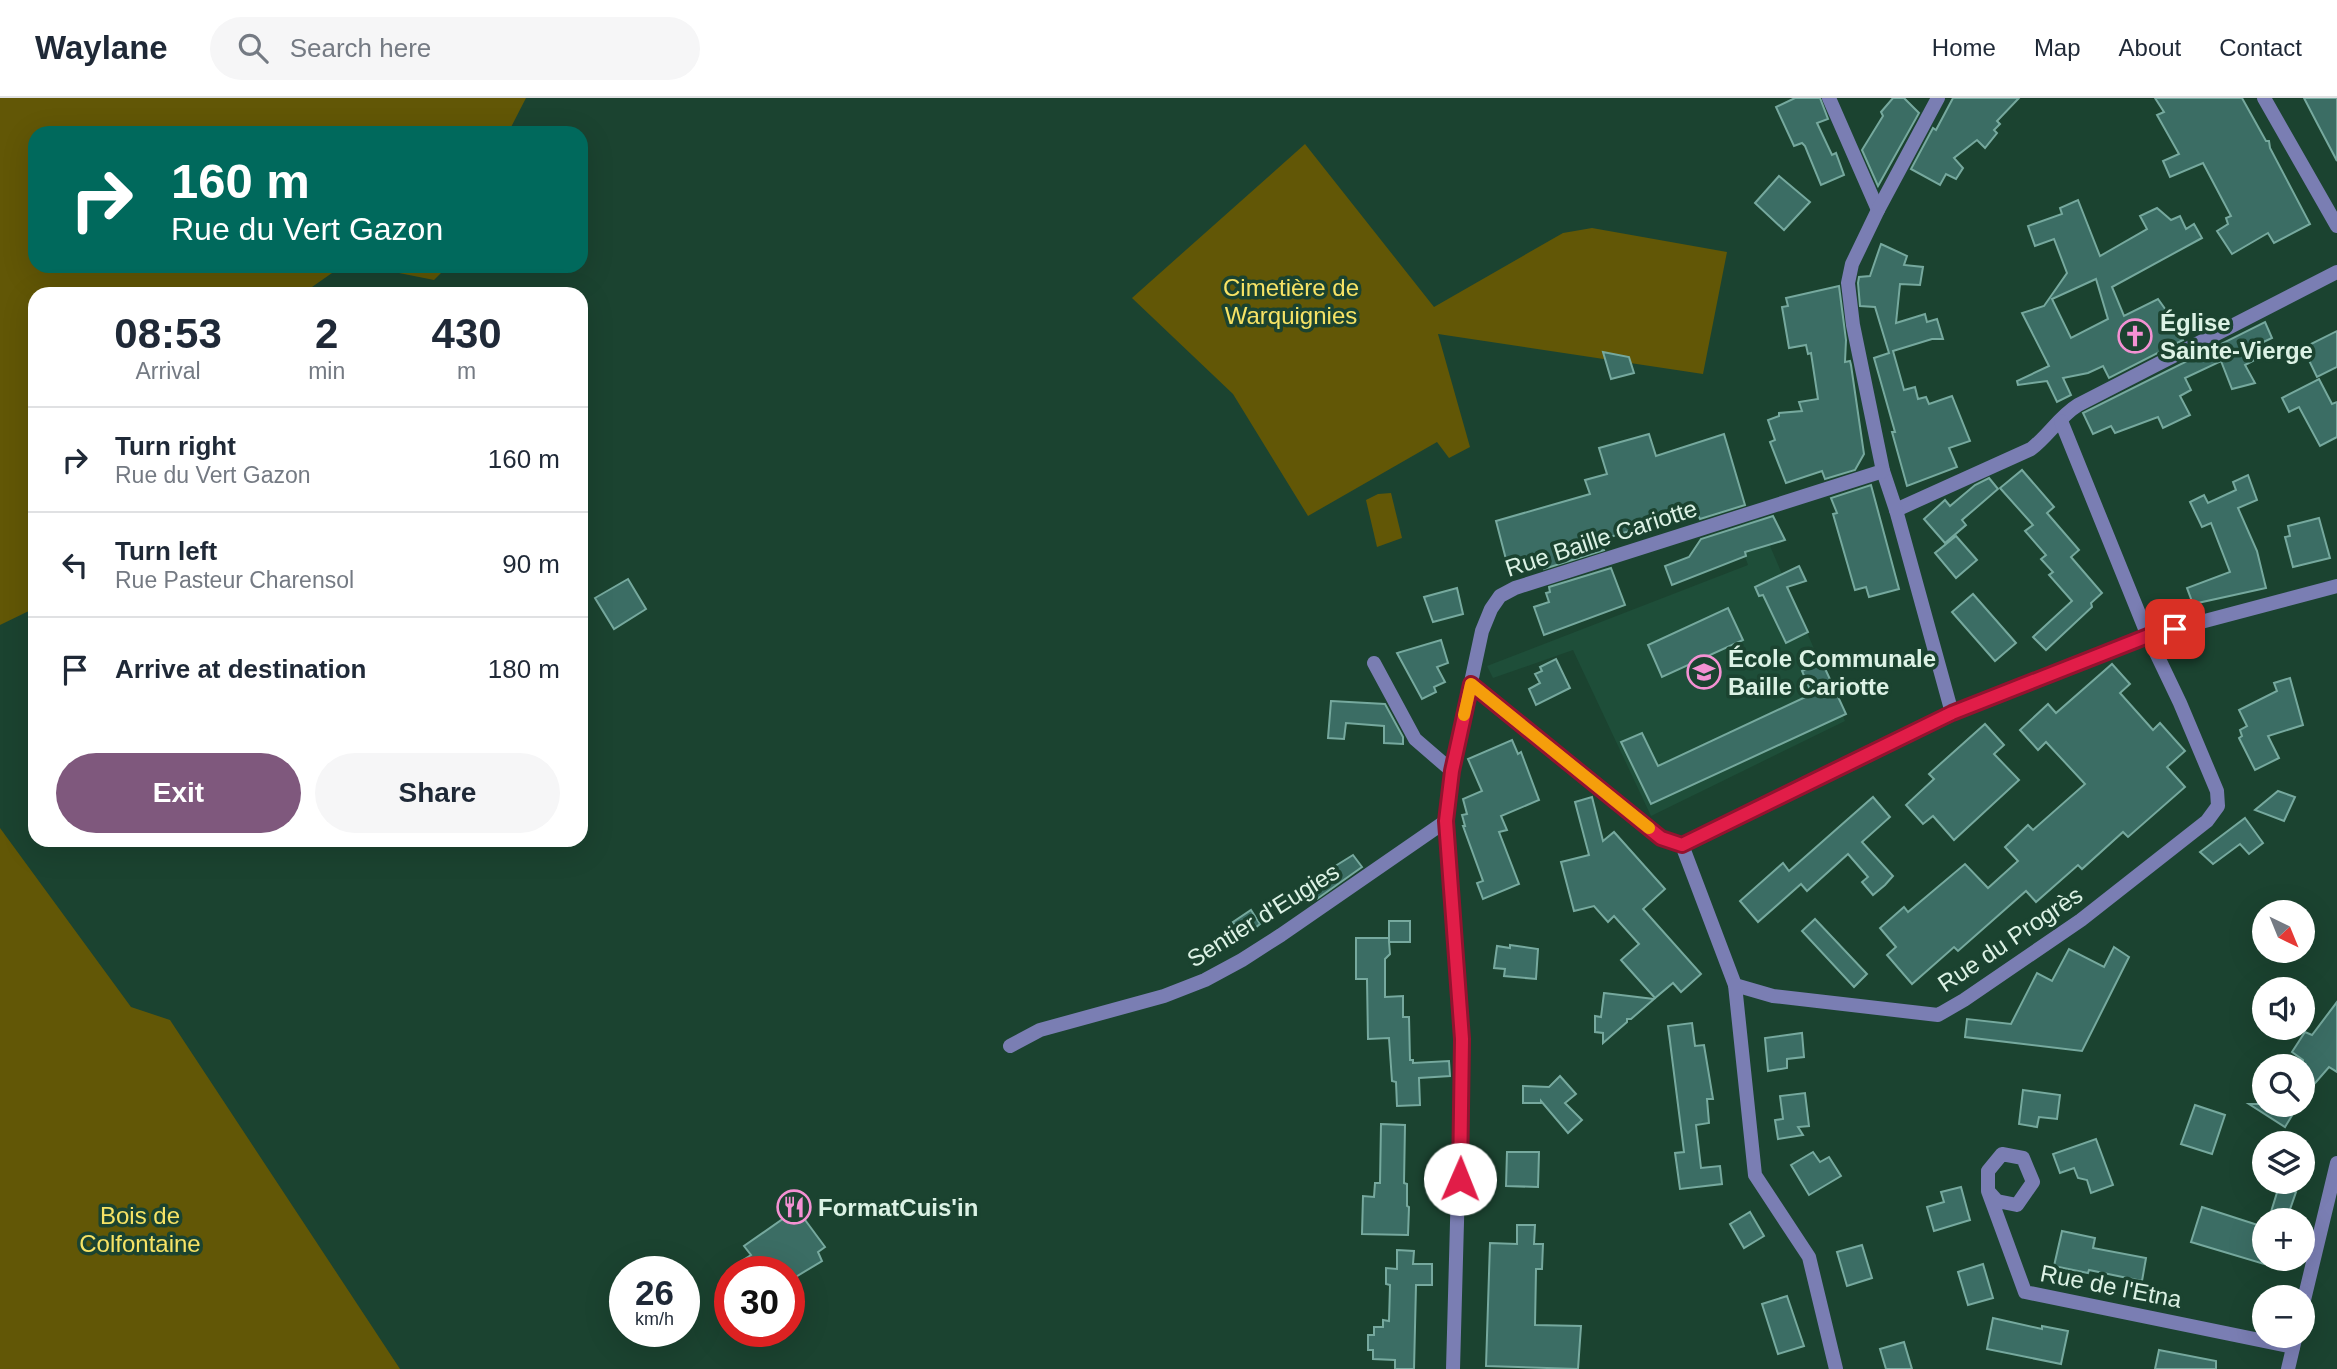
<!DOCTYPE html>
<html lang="en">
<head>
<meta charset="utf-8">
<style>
	body { margin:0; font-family:Helvetica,sans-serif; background:#f6f6f7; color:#1f2937; height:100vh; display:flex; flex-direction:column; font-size:26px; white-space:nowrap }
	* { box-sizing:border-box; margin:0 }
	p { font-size:23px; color:#747a83 }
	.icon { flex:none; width:38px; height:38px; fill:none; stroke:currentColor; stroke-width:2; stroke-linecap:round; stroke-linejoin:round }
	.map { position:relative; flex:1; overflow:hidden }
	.sheet { position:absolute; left:28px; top:189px; width:560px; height:560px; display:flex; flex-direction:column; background:#fff; border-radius:21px; box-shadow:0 7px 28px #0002 }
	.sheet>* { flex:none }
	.guide { position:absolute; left:28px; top:28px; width:560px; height:147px; border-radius:21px; box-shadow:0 7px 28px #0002; background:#00695c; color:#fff; overflow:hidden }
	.needle { width:46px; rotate:137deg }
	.tools { position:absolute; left:2252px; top:802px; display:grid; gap:14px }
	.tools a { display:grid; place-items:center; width:63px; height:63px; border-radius:50%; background:#fff; box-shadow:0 7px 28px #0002; font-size:35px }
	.speed { position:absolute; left:609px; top:1158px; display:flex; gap:14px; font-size:35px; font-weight:700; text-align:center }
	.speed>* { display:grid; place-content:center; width:91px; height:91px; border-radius:50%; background:#fff; box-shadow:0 7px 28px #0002; line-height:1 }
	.speed small { font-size:18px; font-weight:400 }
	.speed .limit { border:10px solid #d22; background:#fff; color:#111 }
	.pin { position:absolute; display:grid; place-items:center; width:60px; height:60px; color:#fff; margin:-30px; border-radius:14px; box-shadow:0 4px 10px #0006 }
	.me { position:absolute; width:77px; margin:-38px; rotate:1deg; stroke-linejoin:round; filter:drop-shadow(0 0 5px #0008) }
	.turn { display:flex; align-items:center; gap:24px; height:147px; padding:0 28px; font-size:32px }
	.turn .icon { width:91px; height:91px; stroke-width:2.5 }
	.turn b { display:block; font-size:49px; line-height:60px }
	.eta { display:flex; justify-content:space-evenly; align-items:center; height:119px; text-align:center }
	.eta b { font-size:42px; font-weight:800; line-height:49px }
	.button { display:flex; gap:14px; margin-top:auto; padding:14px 28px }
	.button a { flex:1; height:80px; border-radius:42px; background:#7f587d; color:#fff; font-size:28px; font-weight:800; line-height:80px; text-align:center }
	.button a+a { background:#f6f6f7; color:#1f2937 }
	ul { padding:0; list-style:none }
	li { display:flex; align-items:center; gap:21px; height:105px; padding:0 28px; border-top:2px solid #e0e1e3 }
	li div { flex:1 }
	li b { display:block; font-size:26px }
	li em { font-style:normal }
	header { display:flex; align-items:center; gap:42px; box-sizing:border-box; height:98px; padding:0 35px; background:#fff; border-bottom:2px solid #e0e1e3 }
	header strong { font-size:33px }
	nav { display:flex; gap:38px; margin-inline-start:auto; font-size:24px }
	.search { width:490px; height:63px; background:#f6f6f7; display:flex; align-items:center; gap:18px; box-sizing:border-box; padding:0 24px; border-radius:38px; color:#747a83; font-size:26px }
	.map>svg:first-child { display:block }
</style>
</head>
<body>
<header>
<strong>Waylane</strong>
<div class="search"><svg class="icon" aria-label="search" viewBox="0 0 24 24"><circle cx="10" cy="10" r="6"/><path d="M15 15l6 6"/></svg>Search here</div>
<nav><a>Home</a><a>Map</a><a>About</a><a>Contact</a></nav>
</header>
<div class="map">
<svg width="2337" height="1271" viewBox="0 0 2337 1271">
	<rect width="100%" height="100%" fill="#1b4330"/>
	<path fill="#1e4e39" d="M1758 420 1845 623 1651 718 1573 552 1493 580 1487 568 1748 467 1735 430Z"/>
	<g fill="#625706">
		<path d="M0 0H526L508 35H35V168H342L302 196H35V510L0 527Z"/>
		<path d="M1305 46 1434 209 1563 135 1592 130 1727 154 1703 276 1438 236 1470 349 1449 360 1437 344 1308 418 1233 296 1132 200Z"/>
		<path d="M364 168H448L434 182Z"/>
		<path d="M1391 395 1402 440 1377 449 1366 402 1378 396Z"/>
		<path d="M0 730 131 909 170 922 400 1271H0Z"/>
	</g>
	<g fill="#3b6d64" stroke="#76a99e" stroke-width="2" fill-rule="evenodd">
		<path d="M1795 0H1820L1828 21 1817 25 1832 57 1836 55 1844 77 1821 87 1805 48 1802 45 1794 48 1776 9Z"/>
		<path d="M1893 0H1904L1919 15 1878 88 1862 52 1883 18 1881 14Z"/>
		<path d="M1953 0H2019L1997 23 2000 26 1994 32 1997 35 1985 50 1977 42 1954 60 1963 70 1956 81 1946 76 1940 87 1911 71 1933 30 1936 32Z"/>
		<path d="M2155 0H2242L2266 43H2269L2270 50 2310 126 2274 145 2268 135 2232 156 2217 133 2228 126 2226 120 2231 118 2203 65 2170 79 2163 63 2179 56 2157 17 2164 14Z"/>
		<path d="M2304 0H2337V63L2317 25Z"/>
		<path d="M1779 78 1810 104 1784 132 1755 105Z"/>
		<path d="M2078 102 2100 158 2147 131 2140 118 2157 110 2171 122 2180 118 2186 131 2194 126 2202 140 2112 189 2124 218 2158 201 2178 229 2183 242 2109 280 2103 268 2088 275 2063 280 2071 297 2057 304 2047 283 2018 287 2017 283 2049 268 2022 215 2044 208 2067 175 2054 141 2035 148 2028 128 2062 116 2060 110ZM2096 181 2108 221 2071 240 2052 201Z"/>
		<path d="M1881 146 1907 158 1904 167 1923 169 1920 187 1900 186 1896 225 1925 216 1927 224 1937 221 1943 241H1932L1893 253 1904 292 1915 289 1918 301 1926 299 1929 306 1952 298 1970 343 1949 350 1957 369 1907 388 1892 334H1895L1874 260 1889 255 1875 209 1860 208 1858 185 1859 179 1870 178Z"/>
		<path d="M1839 188 1846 242 1845 264 1850 263 1851 267 1864 356 1855 372 1825 381 1822 373 1786 385 1770 344 1775 342 1768 322 1779 318V315L1802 313 1799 304 1818 301 1811 255 1808 256 1806 247 1789 250 1782 209 1788 208 1786 200Z"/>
		<path d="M2265 224 2272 240 2259 246 2264 257 2245 267 2255 285 2232 291 2221 263 2185 280 2191 292 2180 298 2190 317 2163 330 2158 319 2115 335 2111 328 2093 336 2083 315Z"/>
		<path d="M2337 233V269L2317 279 2303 250Z"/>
		<path d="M1603 254 1629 259 1634 275 1611 281Z"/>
		<path d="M2319 281 2332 306 2337 304V339L2320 348 2299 309 2289 314 2282 300Z"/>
		<path d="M1649 336 1656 358 1724 336 1745 407 1700 421 1696 413 1600 442 1604 452 1544 471 1542 459 1508 469 1496 423 1590 396 1585 382 1607 376 1599 350Z"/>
		<path d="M2022 372 2054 409 2047 415 2079 452 2071 459 2102 495 2091 505 2092 509 2046 552 2033 539 2072 503 2049 477 2053 474 2041 461 2046 457 2025 433 2033 427 2000 390Z"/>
		<path d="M2248 377 2257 402 2238 410 2257 453 2266 490 2193 506 2187 490 2230 474 2211 425 2202 429 2190 404 2204 397 2208 405 2236 392 2233 384Z"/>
		<path d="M1989 380 1998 391 1962 422 1966 427 1945 445 1924 421 1945 402 1950 408 1975 387Z"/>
		<path d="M1871 387 1899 491 1869 499 1866 489 1855 492 1833 416 1837 415 1831 400Z"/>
		<path d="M1773 418 1785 442 1745 454 1746 458 1672 487 1665 468 1689 459 1701 441Z"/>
		<path d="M2319 420 2330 460 2293 469 2285 439 2290 438 2288 428Z"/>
		<path d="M1956 438 1977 462 1956 480 1935 455Z"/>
		<path d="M1799 468 1806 483 1787 489 1808 534 1786 545 1763 497 1759 498 1755 489Z"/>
		<path d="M1611 470 1625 507 1544 537 1534 509 1549 504 1546 495 1550 494 1549 489Z"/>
		<path d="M628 481 646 511 614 531 595 500Z"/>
		<path d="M1457 490 1463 516 1433 524 1424 499Z"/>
		<path d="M1973 496 2016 545 1995 563 1952 514Z"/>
		<path d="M1728 510 1743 542 1662 579 1648 547Z"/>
		<path d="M1441 542 1448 565 1437 569 1445 584 1434 589 1436 594 1422 601 1397 555Z"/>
		<path d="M1556 561 1570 590 1536 607 1529 591 1540 585 1535 576 1542 573 1540 569Z"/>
		<path d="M1822 564 1846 616 1651 706 1621 644 1642 635 1658 668 1812 596 1802 573Z"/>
		<path d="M2112 566 2130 586 2120 595 2153 632 2160 625 2185 653 2167 669 2185 689 2128 739 2123 734 2082 771 2078 767 2036 804 2026 793 1958 853 1954 849 1912 886 1887 857 1896 849 1880 830 1904 809 1908 814 1965 766 1988 790 2018 763 2005 749 2028 727 2033 732 2085 686 2046 644 2038 652 2020 632 2048 606 2056 615Z"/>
		<path d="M2290 580 2303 627 2268 638 2279 660 2255 672 2239 640 2242 638 2240 632 2247 628 2239 612 2277 593 2274 585Z"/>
		<path d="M1331 603 1385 606 1403 639V646L1384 645V628L1346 625 1344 641 1328 640Z"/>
		<path d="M1985 626 2004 647 1994 656 2019 682 1954 742 1933 718 1923 726 1906 707 1934 681 1929 676Z"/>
		<path d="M1512 642 1518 656 1521 654 1539 702 1501 718 1507 732 1499 734 1519 786 1483 801 1477 785 1483 783 1463 728H1465L1462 717 1467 716 1463 701 1482 693 1468 661Z"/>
		<path d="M2278 693 2295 699 2284 723 2255 712Z"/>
		<path d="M1592 699 1603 743 1614 734 1665 791 1643 811 1701 876 1681 894 1673 885 1655 900 1621 862 1639 846 1614 818 1608 824 1594 808 1574 813 1561 764 1589 757 1575 704Z"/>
		<path d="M1873 699 1890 719 1862 744 1893 778 1885 787 1873 797 1862 784 1868 779 1848 756 1807 793 1801 786 1758 824 1740 803 1783 765 1789 773Z"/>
		<path d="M2245 720 2263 745 2249 756 2240 746 2213 766 2200 754Z"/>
		<path d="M1353 757 1362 769 1317 801 1312 800 1305 789 1325 777 1324 775Z"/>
		<path d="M1251 812 1260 826 1244 839 1233 824Z"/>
		<path d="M1815 821 1867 876 1854 889 1802 833Z"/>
		<path d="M1389 823H1410V844H1389L1390 856 1385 861V899L1403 898V919H1409L1410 962H1413V965L1449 963 1450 978 1419 980 1420 1007 1397 1008 1396 984 1392 983 1389 940 1368 941 1367 881H1356V840H1389V843Z"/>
		<path d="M1510 847 1538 851 1536 881 1504 878 1505 871 1494 870 1497 848 1510 850Z"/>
		<path d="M2114 849 2129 859 2082 953 1965 939 1967 921 2011 926 2037 875 2052 883 2069 851 2104 869Z"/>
		<path d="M1604 895 1654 901 1631 921H1627V924L1603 945V935L1595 934V918L1601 919Z"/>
		<path d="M2337 904V974L2329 969 2303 999V962L2292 954 2305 934 2312 937Z"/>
		<path d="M1692 925 1695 948 1704 947 1713 1001H1707L1709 1025 1696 1027 1701 1070 1720 1068 1722 1086 1680 1091 1675 1055 1684 1054 1668 928Z"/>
		<path d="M1802 935 1804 959 1787 961V970L1768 973 1765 940Z"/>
		<path d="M1560 978 1576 996 1565 1005 1582 1022 1568 1035 1541 1003V1005H1523V988L1549 989Z"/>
		<path d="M2023 992 2060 997 2057 1021 2039 1019 2037 1029 2019 1026Z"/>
		<path d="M1805 995 1809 1028 1798 1029 1803 1037 1778 1041 1775 1022 1783 1021 1780 998Z"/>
		<path d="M2249 1006H2299L2285 1029Z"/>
		<path d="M2195 1007 2225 1017 2212 1056 2181 1046Z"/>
		<path d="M1381 1026 1405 1027 1404 1085 1407 1086V1108L1409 1109 1408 1137 1362 1136 1363 1098 1374 1099 1375 1085H1380Z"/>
		<path d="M2096 1041 2113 1087 2091 1095 2087 1082 2078 1080 2074 1070 2060 1075 2053 1056Z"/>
		<path d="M1507 1054H1539L1538 1089 1506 1088Z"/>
		<path d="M1813 1054 1820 1064 1829 1059 1841 1078 1809 1097 1791 1067Z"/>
		<path d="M2279 1088 2296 1094 2287 1120 2271 1114Z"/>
		<path d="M1961 1089 1970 1122 1934 1133 1927 1109 1944 1104 1941 1094Z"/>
		<path d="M2202 1109 2264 1129V1166L2191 1144Z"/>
		<path d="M797 1111 825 1149 818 1154 822 1163 789 1183V1174H746L740 1164 751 1157 744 1148Z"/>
		<path d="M1750 1114 1764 1138 1744 1150 1730 1126Z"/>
		<path d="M1517 1127H1535L1534 1146H1543L1542 1171H1536L1535 1227 1581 1228 1578 1271 1486 1268 1490 1145 1517 1146Z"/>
		<path d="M2062 1133 2095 1140 2093 1150 2146 1160 2142 1183 2089 1172 2088 1175 2054 1168Z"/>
		<path d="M1862 1147 1872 1180 1847 1188 1837 1154Z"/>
		<path d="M1397 1152 1414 1153 1413 1166H1432V1187H1416L1414 1271H1395V1262L1373 1261V1252H1368V1237H1374V1229H1383V1222L1389 1223 1390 1187 1386 1186V1170L1397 1171Z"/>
		<path d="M1983 1166 1993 1200 1968 1207 1958 1174Z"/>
		<path d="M1787 1198 1804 1248 1778 1256 1762 1206Z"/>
		<path d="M1993 1220 2042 1231V1228L2068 1233 2061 1266 1987 1251Z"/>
		<path d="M1904 1244 1912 1271H1886L1880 1251Z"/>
		<path d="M2159 1252 2216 1263V1271H2155Z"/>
	</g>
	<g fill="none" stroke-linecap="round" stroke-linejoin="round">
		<g stroke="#7a7eb3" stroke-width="14">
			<path d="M1829 0 1878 112"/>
			<path d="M1896 412 2031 351C2048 338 2060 318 2078 307L2337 174"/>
			<path d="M1374 565 1415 641 1452 673"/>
			<path d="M1471 586 1661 740 1682 747"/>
			<path d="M1952 615 2148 538 2337 488"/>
			<path d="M1682 747 1735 887 1773 898 1938 917 1964 902 2081 822 2207 723 2218 708 2217 693 2180 605 2148 538 2061 323"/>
			<path d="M1682 747 1952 615 1896 412 1883 373 1853 227 1848 185 1852 166 1878 112 1938 0"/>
			<path d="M1735 887 1755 1077 1809 1159 1836 1271"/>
			<path d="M1010 948 1040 932 1164 898 1205 882 1242 862 1281 837 1446 723"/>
			<path d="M1988 1093 1997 1103 2017 1107 2033 1084 2023 1060 2002 1056 1988 1073V1093L2025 1194 2293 1249"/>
			<path d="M1453 1271 1462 941 1446 723 1452 673 1482 533 1491 511 1500 498 1515 490 1883 373"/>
		</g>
		<g stroke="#7a7eb3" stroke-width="14">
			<path d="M2264 0 2337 128"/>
			<path d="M2303 1206 2337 1065"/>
			<path d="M2288 1271 2296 1237"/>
		</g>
	</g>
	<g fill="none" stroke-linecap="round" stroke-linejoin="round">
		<defs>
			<path id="route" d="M1460 1081 1462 941 1446 723 1452 673 1471 586 1661 740 1682 747 1952 615 2148 538 2175 531"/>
		</defs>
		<use href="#route" stroke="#92132f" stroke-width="18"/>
		<use href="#route" stroke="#e11d48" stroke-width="12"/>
		<path stroke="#f59e0b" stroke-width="12" d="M1464 617 1471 586 1649 730"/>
	</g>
	<defs>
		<symbol id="church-ring" viewBox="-11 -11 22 22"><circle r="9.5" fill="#1b4330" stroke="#f491d3" stroke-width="1.5"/><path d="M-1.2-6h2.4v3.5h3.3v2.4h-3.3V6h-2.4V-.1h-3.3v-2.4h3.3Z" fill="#f491d3"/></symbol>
		<symbol id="school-ring" viewBox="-11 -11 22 22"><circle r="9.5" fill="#1b4330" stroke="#f491d3" stroke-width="1.5"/><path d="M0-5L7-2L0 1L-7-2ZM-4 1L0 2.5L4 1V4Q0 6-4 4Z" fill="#f491d3"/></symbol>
		<symbol id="restaurant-ring" viewBox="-11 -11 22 22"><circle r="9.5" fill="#1b4330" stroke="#f491d3" stroke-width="1.5"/><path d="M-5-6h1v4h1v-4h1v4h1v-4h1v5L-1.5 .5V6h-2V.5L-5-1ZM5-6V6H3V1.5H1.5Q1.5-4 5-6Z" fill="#f491d3"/></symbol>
	</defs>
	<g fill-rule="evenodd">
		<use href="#church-ring" x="2116" y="219" width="38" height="38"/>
		<use href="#school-ring" x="1685" y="555" width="38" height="38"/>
		<use href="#restaurant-ring" x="775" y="1090" width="38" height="38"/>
	</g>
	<g text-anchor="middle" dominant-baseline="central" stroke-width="7" stroke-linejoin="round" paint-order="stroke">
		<g font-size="24" fill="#f7e365" stroke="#1b4330">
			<text x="1291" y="189">Cimetière de<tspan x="1291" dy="28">Warquignies</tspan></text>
			<text x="140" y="1117">Bois de<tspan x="140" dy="28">Colfontaine</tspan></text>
		</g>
		<g font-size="24" font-weight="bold" fill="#dcf2e5" stroke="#1b4330" text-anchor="start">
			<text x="2160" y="224">Église<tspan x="2160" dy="28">Sainte-Vierge</tspan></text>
			<text x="1728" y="560">École Communale<tspan x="1728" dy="28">Baille Cariotte</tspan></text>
			<text x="818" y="1109">FormatCuis'in</text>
		</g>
		<g font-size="24" fill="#dcf2e5" stroke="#1b4330">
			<text transform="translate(1601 440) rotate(-18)">Rue Baille Cariotte</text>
			<text transform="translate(1263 817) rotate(-32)">Sentier d'Eugies</text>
			<text transform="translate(2010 841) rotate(-34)">Rue du Progrès</text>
			<text transform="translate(2111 1188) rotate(11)">Rue de l'Etna</text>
		</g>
	</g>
</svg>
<div class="tools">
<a><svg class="needle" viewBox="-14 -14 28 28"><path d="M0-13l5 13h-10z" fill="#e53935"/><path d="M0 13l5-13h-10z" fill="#747a83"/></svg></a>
<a><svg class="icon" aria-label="sound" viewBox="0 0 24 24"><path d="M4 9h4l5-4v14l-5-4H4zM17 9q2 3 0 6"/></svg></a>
<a><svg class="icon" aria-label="search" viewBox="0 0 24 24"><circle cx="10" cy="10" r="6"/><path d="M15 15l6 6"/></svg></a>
<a><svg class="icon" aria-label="layers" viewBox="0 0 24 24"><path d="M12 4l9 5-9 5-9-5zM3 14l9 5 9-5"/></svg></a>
<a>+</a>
<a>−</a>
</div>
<div class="speed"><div>26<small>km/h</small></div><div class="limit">30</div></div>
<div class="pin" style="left:2175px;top:531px;background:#d93025"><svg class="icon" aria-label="arrive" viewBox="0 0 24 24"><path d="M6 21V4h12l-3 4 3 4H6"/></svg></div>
<svg class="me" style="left:1460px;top:1081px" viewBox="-20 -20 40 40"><circle r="19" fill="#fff"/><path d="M0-13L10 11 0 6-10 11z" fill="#e11d48"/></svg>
<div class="guide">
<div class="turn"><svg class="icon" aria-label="right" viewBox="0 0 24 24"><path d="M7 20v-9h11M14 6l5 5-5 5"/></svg><div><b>160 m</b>Rue du Vert Gazon</div></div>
</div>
<section class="sheet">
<div class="eta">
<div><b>08:53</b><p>Arrival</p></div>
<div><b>2</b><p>min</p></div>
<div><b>430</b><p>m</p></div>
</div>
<ul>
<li><svg class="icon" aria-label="right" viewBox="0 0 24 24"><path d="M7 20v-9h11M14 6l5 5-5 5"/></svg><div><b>Turn right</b><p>Rue du Vert Gazon</p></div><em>160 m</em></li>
<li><svg class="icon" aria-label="left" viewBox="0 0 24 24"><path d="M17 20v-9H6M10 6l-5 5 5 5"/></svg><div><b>Turn left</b><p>Rue Pasteur Charensol</p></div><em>90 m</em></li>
<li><svg class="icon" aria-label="arrive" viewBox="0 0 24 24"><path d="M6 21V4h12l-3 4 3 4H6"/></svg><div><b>Arrive at destination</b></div><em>180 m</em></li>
</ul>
<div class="button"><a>Exit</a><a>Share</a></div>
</section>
</div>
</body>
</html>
